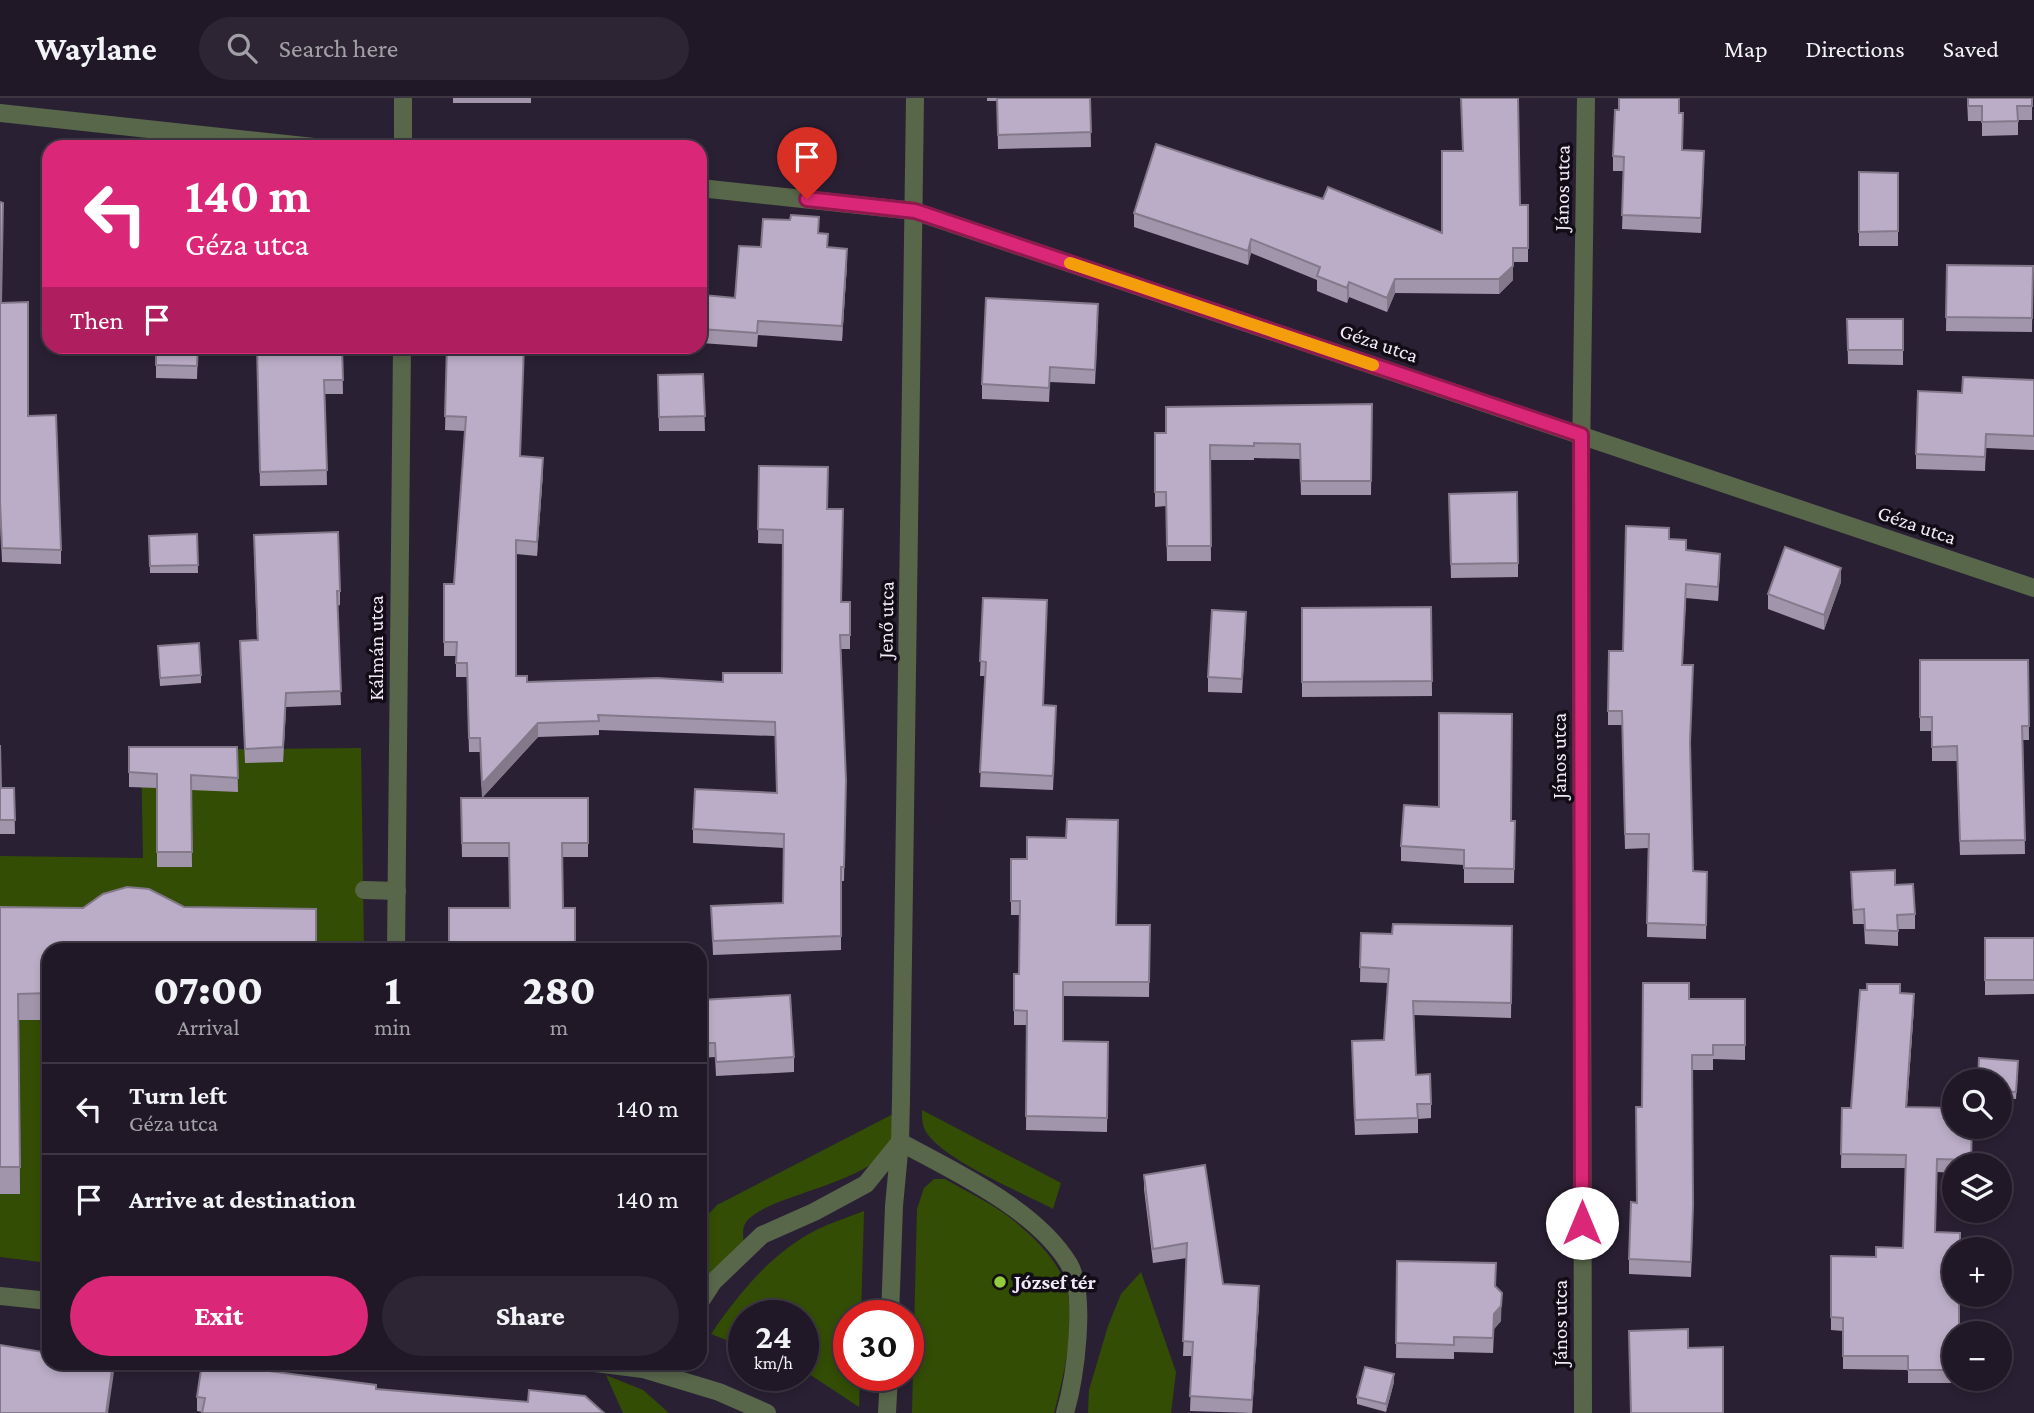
<!DOCTYPE html>
<html lang="en">
<head>
<meta charset="utf-8">
<style>
	body { margin:0; font-family:"Crimson Pro",serif; background:#2d2533; color:#f1f3f6; height:100vh; display:flex; flex-direction:column; font-size:26px; white-space:nowrap }
	* { box-sizing:border-box; margin:0 }
	p { font-size:23px; color:#a2a0a7 }
	.icon { flex:none; width:38px; height:38px; fill:none; stroke:currentColor; stroke-width:2; stroke-linecap:round; stroke-linejoin:round }
	.map { position:relative; flex:1; overflow:hidden }
	.sheet { position:absolute; left:42px; top:845px; width:665px; height:427px; display:flex; flex-direction:column; background:#201827; border-radius:21px; box-shadow:0 4px 10px #0003,0 0 0 2px #3d3744 }
	.sheet>* { flex:none }
	.hud { position:absolute; left:42px; top:42px; width:665px; height:214px; border-radius:21px; box-shadow:0 4px 10px #0003,0 0 0 2px #3d3744; background:#db2777; color:#fff; overflow:hidden }
	.fabs { position:absolute; left:1942px; top:971px; display:grid; gap:14px }
	.fabs a { display:grid; place-items:center; width:70px; height:70px; border-radius:50%; background:#201827; box-shadow:0 4px 10px #0003,0 0 0 2px #3d3744; font-size:35px }
	.speed { position:absolute; left:728px; top:1202px; display:flex; gap:14px; font-size:35px; font-weight:700; text-align:center }
	.speed>* { display:grid; place-content:center; width:91px; height:91px; border-radius:50%; background:#201827; box-shadow:0 4px 10px #0003,0 0 0 2px #3d3744; line-height:1 }
	.speed small { font-size:18px; font-weight:400 }
	.speed .limit { border:10px solid #d22; background:#fff; color:#111 }
	.pin { position:absolute; display:grid; place-items:center; width:60px; height:60px; color:#fff; margin:-72px -30px; border-radius:50% 50% 50% 0; rotate:-45deg; box-shadow:0 0 7px #0007 }
	.pin .icon { rotate:45deg }
	.me { position:absolute; width:77px; margin:-38px; rotate:0deg; stroke-linejoin:round; filter:drop-shadow(0 0 5px #0008) }
	.turn { display:flex; align-items:center; gap:24px; height:147px; padding:0 28px; font-size:32px }
	.turn .icon { width:91px; height:91px; stroke-width:2.5 }
	.turn b { display:block; font-size:49px; line-height:60px }
	.then { display:flex; align-items:center; height:66px; padding:0 28px; background:#0003; gap:14px; font-size:26px }
	.eta { display:flex; justify-content:space-evenly; align-items:center; height:119px; text-align:center }
	.eta b { font-size:42px; font-weight:800; line-height:49px }
	.primary-button { display:flex; gap:14px; margin-top:auto; padding:14px 28px }
	.primary-button a { flex:1; height:80px; border-radius:42px; background:#db2777; color:#fff; font-size:28px; font-weight:800; line-height:80px; text-align:center }
	.primary-button a+a { background:#2d2533; color:#f1f3f6 }
	ul { padding:0; list-style:none }
	li { display:flex; align-items:center; gap:21px; height:91px; padding:0 28px; border-top:2px solid #3d3744 }
	li div { flex:1 }
	li b { display:block; font-size:26px }
	li em { font-style:normal }
	header { display:flex; align-items:center; gap:42px; box-sizing:border-box; height:98px; padding:0 35px; background:#201827; border-bottom:2px solid #3d3744 }
	header strong { font-size:33px }
	nav { display:flex; gap:38px; margin-inline-start:auto; font-size:24px }
	.search { width:490px; height:63px; background:#2d2533; display:flex; align-items:center; gap:18px; box-sizing:border-box; padding:0 24px; border-radius:38px; color:#a2a0a7; font-size:26px }
	.map>svg:first-child { display:block }
</style>
</head>
<body>
<header>
<strong>Waylane</strong>
<div class="search"><svg class="icon" aria-label="search" viewBox="0 0 24 24"><circle cx="10" cy="10" r="6"/><path d="M15 15l6 6"/></svg>Search here</div>
<nav><a>Map</a><a>Directions</a><a>Saved</a></nav>
</header>
<div class="map">
<svg width="2034" height="1315" viewBox="0 0 2034 1315">
	<rect width="100%" height="100%" fill="#2a2034"/>
	<g fill="#334d04">
		<path d="M361 650 364 852H49V1165L0 1159V758L143 760 141 652Z"/>
		<path d="M922 1012 1061 1085 1053 1111C1021 1094 951 1065 929 1038 922 1030 922 1022 922 1012Z"/>
		<path d="M897 1014C897 1024 898 1038 893 1046 867 1089 755 1098 744 1128 742 1134 744 1144 744 1150L700 1194V1125L717 1107Z"/>
		<path d="M934 1081H945C967 1094 994 1106 1013 1122 1034 1139 1058 1162 1066 1188 1076 1225 1064 1279 1054 1315H912L917 1111 924 1090Z"/>
		<path d="M864 1113 861 1218H849V1278H860L859 1309 803 1272V1218H744V1249L711 1236C740 1194 772 1154 818 1131 833 1124 849 1119 864 1113Z"/>
		<path d="M1141 1174 1176 1274 1171 1315H1088L1089 1292 1108 1228 1121 1196Z"/>
		<path d="M606 1277 643 1292 669 1315H623Z"/>
	</g>
	<g fill="none" stroke-linecap="round" stroke-linejoin="round">
		<g stroke="#58664a" stroke-width="18">
			<path d="M0 15 314 49"/>
			<path d="M403 49V0"/>
			<path d="M700 90 914 113 2034 490"/>
			<path d="M364 792 397 793"/>
			<path d="M396 852 402 248"/>
			<path d="M900 1044C955 1074 1036 1111 1069 1166 1087 1197 1075 1281 1065 1315"/>
			<path d="M0 1198 49 1203"/>
			<path d="M700 1204 713 1184 762 1137 814 1114 866 1086 900 1044"/>
			<path d="M890 1218 894 1108 900 1044 901 1002 915 0"/>
			<path d="M595 1265 643 1271 719 1294 767 1315"/>
			<path d="M887 1315 889 1278"/>
			<path d="M1583 1315 1581 362 1586 0"/>
		</g>
	</g>
	<g fill="#a195ab">
		<rect x="453" y="0" width="78" height="5"/>
		<path d="M987 0H1090L1091 49 998 51 997 3H987Z"/>
		<path d="M1967 0H2032V22H2018V37L1982 38V23H1968Z"/>
		<path d="M1679 15 1683 30 1682 52 1704 68 1701 135 1622 131 1624 73H1613V58Z"/>
		<path d="M1462 53 1520 107H1528V164H1513V182L1499 196 1395 195 1387 214 1349 199 1347 205 1317 193V182L1251 155 1248 167 1134 129V115L1323 101 1442 135Z"/>
		<path d="M1859 74 1898 75V148H1859Z"/>
		<path d="M43 86 49 87V148H42Z"/>
		<path d="M0 104 2 205 61 452V466L2 464 0 417Z"/>
		<path d="M819 135 828 149 847 165 842 243 758 237 757 249 701 245V231L735 200Z"/>
		<path d="M1947 167 2033 168 2032 234 1946 233Z"/>
		<path d="M1098 220 1095 286 1050 284 1049 304 982 301V286Z"/>
		<path d="M1847 221H1903V267L1848 266Z"/>
		<path d="M92 248H198L197 281 156 280V256L92 254Z"/>
		<path d="M257 248H342L343 296H325L327 387 260 388Z"/>
		<path d="M434 248H524L520 358 543 374 537 458 516 456V578L527 584H723L782 575 783 446 758 445 759 368 827 411 841 504H850V551H841L846 682 844 783H841V852L713 857 711 808 783 805 784 750 693 745V731L777 695 775 638 599 632V637L538 639 482 700H588V759H562L509 810V759H462L461 700H482L480 654H469L467 579H456V558H444V486H454L465 333 445 332 447 258 434 257Z"/>
		<path d="M703 276 705 333H659L658 277Z"/>
		<path d="M2034 282V352L1986 350 1985 373 1916 371V356L1962 295Z"/>
		<path d="M1372 306 1371 397H1301L1300 361 1254 360V362H1210L1211 463H1167L1166 408 1155 409V349L1166 335Z"/>
		<path d="M1449 396 1518 465V479L1451 480Z"/>
		<path d="M197 436 198 475H150L149 438Z"/>
		<path d="M1669 441 1686 452 1720 470 1718 503 1686 500 1682 567 1690 652 1693 773 1707 774 1706 841 1647 839 1648 750 1625 751 1622 627H1608V613L1623 553Z"/>
		<path d="M254 451 340 493V507L337 508 341 607 286 609 283 664 245 665 240 543 257 542Z"/>
		<path d="M1841 484 1824 532 1768 511V496Z"/>
		<path d="M983 500 1043 607 1056 622 1053 692 980 689 985 578H980Z"/>
		<path d="M1431 509 1432 598 1302 599V510Z"/>
		<path d="M1246 528 1242 595 1208 594V579Z"/>
		<path d="M158 555 201 577V585L160 588Z"/>
		<path d="M1920 562H2028L2029 642H2023L2025 756 1960 757 1957 663H1932V633H1920Z"/>
		<path d="M0 647 1 690H14L15 736H0Z"/>
		<path d="M129 649H237L238 694 191 692 192 769H157V690L129 689Z"/>
		<path d="M1511 723H1515L1514 785H1464V767L1401 763V748Z"/>
		<path d="M1011 761 1116 827H1150L1149 899 1063 898V943L1108 944 1107 1034 1026 1032 1027 927H1014V876H1019L1020 817H1011Z"/>
		<path d="M1895 787 1915 816V831H1898V848L1865 846 1864 826H1853L1851 788Z"/>
		<path d="M0 809 83 810 184 809 49 852V922H19L20 1096H0Z"/>
		<path d="M1512 828 1511 920 1414 917 1416 977 1431 1006V1020L1418 1021V1035L1355 1037 1352 958 1384 942 1388 885 1360 884 1361 835 1392 836Z"/>
		<path d="M1985 840H2034V896L1985 897Z"/>
		<path d="M1900 895 1914 909 1907 1009 1972 1029 1971 1068H1955V1075L1937 1074 1935 1134 1955 1236V1281H1970V1285H1908V1272L1843 1271V1233L1831 1232V1158L1876 1159 1903 1150 1906 1070H1841L1842 1010H1851Z"/>
		<path d="M1689 901H1745V962L1713 961V972H1692L1693 1122 1691 1179 1629 1176V1161L1637 1105 1642 1009Z"/>
		<path d="M700 902 794 959V974L716 978 715 959 700 960Z"/>
		<path d="M2018 970 2016 1001 2000 1000V984Z"/>
		<path d="M1144 1077 1223 1186 1259 1203 1252 1315 1190 1313 1192 1258H1183L1187 1160 1153 1165 1144 1091Z"/>
		<path d="M1397 1163 1495 1189 1501 1223 1494 1231 1493 1255 1454 1254V1261L1396 1260Z"/>
		<path d="M269 1273 376 1291 202 1314 197 1313V1299Z"/>
		<path d="M1394 1284 1386 1314 1357 1306V1299Z"/>
	</g>
	<g fill="#83798b">
		<path d="M1251 141V155L1248 167V153Z"/>
		<path d="M847 151V165L842 243V228Z"/>
		<path d="M1513 168V182L1499 196V181Z"/>
		<path d="M1395 181V195L1387 214V200Z"/>
		<path d="M1349 184V199L1347 205V190Z"/>
		<path d="M543 360V374L537 458V444Z"/>
		<path d="M1720 456V470L1718 503V489Z"/>
		<path d="M1841 470V484L1824 532V517Z"/>
		<path d="M1686 486V500L1682 581V567Z"/>
		<path d="M286 595V609L283 664V649Z"/>
		<path d="M538 625V639L482 700V686Z"/>
		<path d="M1914 896V909L1906 1022V1009Z"/>
		<path d="M1259 1188V1203L1252 1315V1302Z"/>
		<path d="M1502 1195 1501 1223 1494 1231 1493 1255 1494 1216Z"/>
		<path d="M113 1265 114 1274 108 1315H106Z"/>
		<path d="M1394 1276V1284L1386 1314V1306Z"/>
	</g>
	<g fill="#bbadc7" stroke="#83798b" stroke-width="2">
		<path d="M997 0H1090L1091 34 998 37Z"/>
		<path d="M1461 0H1518L1520 107H1528V150H1513V168L1499 181H1395L1387 200 1349 184 1347 190 1317 178 1320 169 1251 141 1248 153 1134 115 1156 46 1323 101 1328 89 1442 135V53H1463Z"/>
		<path d="M1619 0H1679V15H1683L1682 52 1704 53 1701 120 1622 117 1624 59 1613 58 1615 12H1619Z"/>
		<path d="M1968 0H2032V8H2017L2018 23 1982 24V8H1968Z"/>
		<path d="M1859 74 1898 75V133L1859 134Z"/>
		<path d="M43 86 49 87V135H42Z"/>
		<path d="M0 104 3 105 1 205 28 204V318L56 317 61 452 2 450 0 403Z"/>
		<path d="M791 117 819 119 818 135 828 136 827 149 847 151 842 228 758 223 757 235 701 231 704 197 735 200 739 148 761 149 763 121 790 122Z"/>
		<path d="M1947 167 2033 168 2032 220 1946 219Z"/>
		<path d="M986 200 1098 206 1095 272 1050 269 1049 290 982 286Z"/>
		<path d="M1847 221H1903V252H1848Z"/>
		<path d="M156 248H198L197 268 156 267Z"/>
		<path d="M257 248H342L343 282H324L327 372 260 374Z"/>
		<path d="M447 248H524L520 358 543 360 537 444 516 442V578H527V584L657 580 723 584V575H782L783 432 758 431 759 368 828 369 827 411H843L841 504H850V537H840L846 682 844 769H841V838L713 843 711 808 783 805 784 736 693 731 695 691 777 695 775 624 598 617 599 623 538 625 482 686 480 640H469L467 565H456L457 544H444V486H454L466 319 445 318Z"/>
		<path d="M703 276 705 318 659 319 658 277Z"/>
		<path d="M1963 279 2034 282V338L1986 336 1985 359 1916 356 1918 293 1962 295Z"/>
		<path d="M1372 306 1371 383H1301L1300 346 1254 345V348L1210 347 1211 448H1167L1166 394H1155V335H1166V309Z"/>
		<path d="M1517 394 1518 465 1451 466 1449 396Z"/>
		<path d="M1626 428 1669 430V441L1686 442V452L1720 456 1718 489 1686 486 1682 567H1693L1690 644 1693 773 1707 774 1706 827 1647 825 1649 736H1625L1622 613H1608L1609 553H1623Z"/>
		<path d="M338 434 340 493H337L341 593 286 595 283 649 245 651 240 543 258 542 254 437Z"/>
		<path d="M197 436 198 467 150 468 149 438Z"/>
		<path d="M1785 449 1841 470 1824 517 1768 496Z"/>
		<path d="M983 500 1047 502 1043 607 1056 608 1053 678 980 674 986 564 980 563Z"/>
		<path d="M1431 509 1432 583 1302 584V510Z"/>
		<path d="M1212 512 1246 514 1242 581 1208 579Z"/>
		<path d="M199 545 201 577 160 580 158 548Z"/>
		<path d="M1920 562H2028L2029 628H2022L2025 742 1960 743 1957 648 1932 649V619H1920Z"/>
		<path d="M1439 615 1512 616 1511 723H1515L1514 771 1464 770V752L1401 748 1404 707 1439 709Z"/>
		<path d="M0 647 1 690H14L15 722H0Z"/>
		<path d="M129 649H237L238 680 191 677 192 754H157V676L129 674Z"/>
		<path d="M461 700H588V745H562L563 810H575V852H449V810H510L509 745H462Z"/>
		<path d="M1067 721 1118 722 1116 827H1150L1149 884H1063V943L1108 944 1107 1020 1026 1018 1027 913 1014 912V876H1019L1020 803H1011V761H1027V739L1066 740Z"/>
		<path d="M1895 772V787L1913 786 1915 816 1897 817 1898 833 1865 832 1864 811 1853 812 1851 774Z"/>
		<path d="M127 789 149 791 184 809 316 811V852H49V895L18 896 20 1069H0V809L83 810 103 796Z"/>
		<path d="M1393 826 1512 828 1511 905 1413 903 1416 977 1430 976 1431 1006H1417L1418 1020 1355 1022 1352 943 1384 942 1389 871 1360 869 1361 835 1392 836Z"/>
		<rect x="1985" y="840" width="49" height="42"/>
		<path d="M1643 885H1689V901H1745V947H1713V957H1692L1693 1107 1691 1164 1629 1161 1631 1104 1637 1105 1636 1009H1642Z"/>
		<path d="M1867 886H1900V895L1914 896 1906 1009 1955 1010V1029H1972L1971 1062 1937 1061 1935 1134 1960 1135V1152H1955V1197H1959V1231H1970V1236H1955V1272H1908V1258H1843V1220L1831 1219V1158L1876 1159V1149L1903 1150 1906 1057 1841 1056 1842 1010H1851L1860 892H1867Z"/>
		<path d="M790 897 794 959 716 964 715 945H700V902Z"/>
		<path d="M1979 960 2018 963 2016 994 2000 993V984H1978Z"/>
		<path d="M1205 1067 1223 1186 1259 1188 1252 1302 1190 1298 1193 1244 1183 1243 1187 1145 1153 1151 1144 1077Z"/>
		<path d="M1397 1163 1496 1165 1495 1188 1502 1195 1501 1208 1494 1216 1493 1240 1454 1239V1247L1396 1245Z"/>
		<path d="M1688 1231V1250L1723 1249V1315H1631L1629 1233Z"/>
		<path d="M0 1247 49 1255V1265H113L106 1315H0Z"/>
		<path d="M202 1265H250L269 1268 268 1273 376 1287V1291L528 1304 529 1292 585 1298 604 1315H202L205 1300 197 1299Z"/>
		<path d="M1365 1269 1394 1276 1386 1306 1357 1299Z"/>
	</g>
	<g fill="none" stroke-linecap="round" stroke-linejoin="round">
		<defs>
			<path id="route" d="M807 101 915 113 1581 337 1582 1125"/>
		</defs>
		<use href="#route" stroke="#8e194d" stroke-width="18"/>
		<use href="#route" stroke="#db2777" stroke-width="12"/>
		<path stroke="#f59e0b" stroke-width="12" d="M1070 165 1373 267"/>
	</g>
	<circle fill="#93cc3d" stroke="#110c15" stroke-width="2.5" cx="1000" cy="1184" r="7"/>
	<g text-anchor="middle" dominant-baseline="central" stroke-width="7" stroke-linejoin="round" paint-order="stroke">
		<g font-size="21" fill="#f0e9f7" stroke="#110c15">
			<text transform="translate(1562 90) rotate(-89)">János utca</text>
			<text transform="translate(1379 245) rotate(19)">Géza utca</text>
			<text transform="translate(1917 427) rotate(19)">Géza utca</text>
			<text transform="translate(886 522) rotate(-89)">Jenő utca</text>
			<text transform="translate(376 550) rotate(-90)">Kálmán utca</text>
			<text transform="translate(1559 658) rotate(-90)">János utca</text>
			<text transform="translate(1560 1225) rotate(-90)">János utca</text>
		</g>
		<g font-size="21" font-weight="bold" fill="#f0e9f7" stroke="#110c15" text-anchor="start">
			<text x="1014" y="1184">József tér</text>
		</g>
	</g>
</svg>
<div class="fabs">
<a><svg class="icon" aria-label="search" viewBox="0 0 24 24"><circle cx="10" cy="10" r="6"/><path d="M15 15l6 6"/></svg></a>
<a><svg class="icon" aria-label="layers" viewBox="0 0 24 24"><path d="M12 4l9 5-9 5-9-5zM3 14l9 5 9-5"/></svg></a>
<a>+</a>
<a>−</a>
</div>
<div class="speed"><div>24<small>km/h</small></div><div class="limit">30</div></div>
<div class="pin" style="left:807px;top:101px;background:#d93025"><svg class="icon" aria-label="arrive" viewBox="0 0 24 24"><path d="M6 21V4h12l-3 4 3 4H6"/></svg></div>
<svg class="me" style="left:1582px;top:1125px" viewBox="-20 -20 40 40"><circle r="19" fill="#fff"/><path d="M0-13L10 11 0 6-10 11z" fill="#db2777"/></svg>
<div class="hud">
<div class="turn"><svg class="icon" aria-label="left" viewBox="0 0 24 24"><path d="M17 20v-9H6M10 6l-5 5 5 5"/></svg><div><b>140 m</b>Géza utca</div></div>
<div class="then">Then<svg class="icon" aria-label="arrive" viewBox="0 0 24 24"><path d="M6 21V4h12l-3 4 3 4H6"/></svg></div>
</div>
<section class="sheet">
<div class="eta">
<div><b>07:00</b><p>Arrival</p></div>
<div><b>1</b><p>min</p></div>
<div><b>280</b><p>m</p></div>
</div>
<ul>
<li><svg class="icon" aria-label="left" viewBox="0 0 24 24"><path d="M17 20v-9H6M10 6l-5 5 5 5"/></svg><div><b>Turn left</b><p>Géza utca</p></div><em>140 m</em></li>
<li><svg class="icon" aria-label="arrive" viewBox="0 0 24 24"><path d="M6 21V4h12l-3 4 3 4H6"/></svg><div><b>Arrive at destination</b></div><em>140 m</em></li>
</ul>
<div class="primary-button"><a>Exit</a><a>Share</a></div>
</section>
</div>
</body>
</html>
